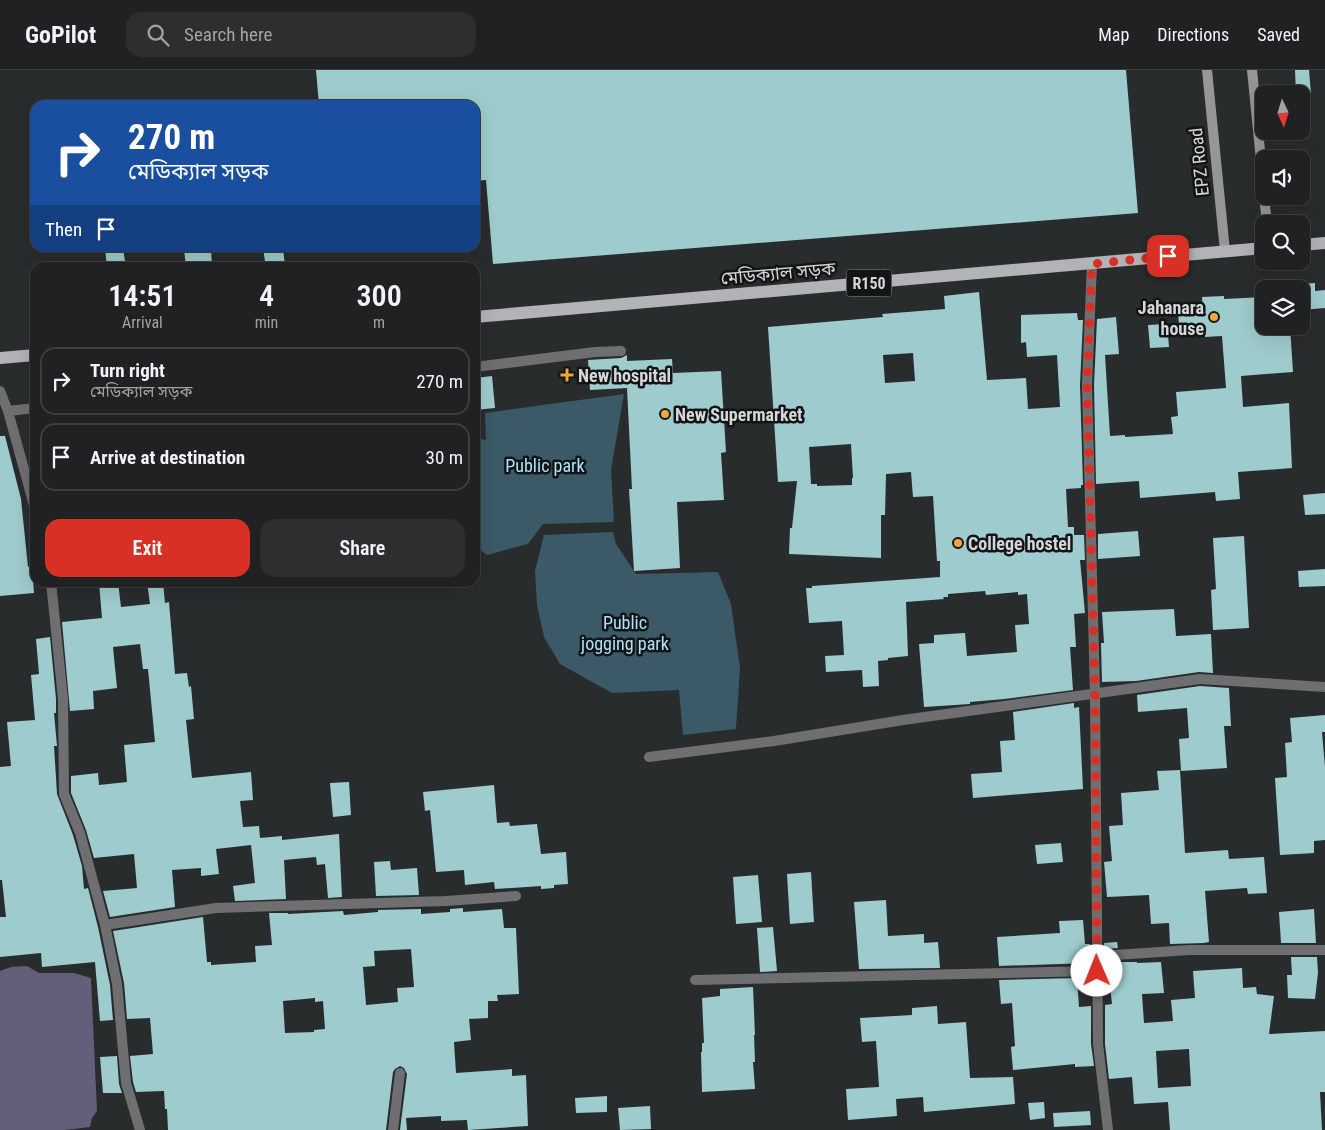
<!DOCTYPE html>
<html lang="en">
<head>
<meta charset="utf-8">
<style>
	body { margin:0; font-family:"Roboto Condensed","Noto Sans Bengali",sans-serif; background:#2c2e2f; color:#f1f3f6; height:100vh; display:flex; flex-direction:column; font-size:19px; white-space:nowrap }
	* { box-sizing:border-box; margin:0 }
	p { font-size:16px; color:#a1a3a5 }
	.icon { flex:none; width:28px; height:28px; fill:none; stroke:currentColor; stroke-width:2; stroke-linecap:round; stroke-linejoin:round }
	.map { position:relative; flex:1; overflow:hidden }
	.drawer { position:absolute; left:30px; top:192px; width:450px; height:325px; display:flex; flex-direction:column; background:#1f2122; border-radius:15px; box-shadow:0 5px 20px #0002,0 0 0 1px #3c3e40 }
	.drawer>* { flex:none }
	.top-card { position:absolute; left:30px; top:30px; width:450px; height:152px; border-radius:15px; box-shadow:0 5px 20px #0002,0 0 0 1px #3c3e40; background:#1a4fa0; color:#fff; overflow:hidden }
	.needle { width:32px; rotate:176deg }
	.controls { position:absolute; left:1255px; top:15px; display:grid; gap:10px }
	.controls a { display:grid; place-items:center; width:55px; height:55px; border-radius:10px; background:#1f2122; box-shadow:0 5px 20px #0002,0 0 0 1px #3c3e40; font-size:25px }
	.pin { position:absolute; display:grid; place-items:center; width:42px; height:42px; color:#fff; margin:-21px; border-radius:10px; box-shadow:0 2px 8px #0006 }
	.me { position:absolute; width:55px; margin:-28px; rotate:359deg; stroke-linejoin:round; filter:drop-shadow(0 0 4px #0008) }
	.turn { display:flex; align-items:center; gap:18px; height:105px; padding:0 15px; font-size:22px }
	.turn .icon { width:65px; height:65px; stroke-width:2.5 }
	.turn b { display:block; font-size:35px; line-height:42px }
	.then { display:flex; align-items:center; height:48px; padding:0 15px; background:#0003; gap:10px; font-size:19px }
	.eta { display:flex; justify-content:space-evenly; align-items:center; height:85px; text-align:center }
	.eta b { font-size:30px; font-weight:600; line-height:35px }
	.primary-button { display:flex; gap:10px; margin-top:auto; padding:10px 15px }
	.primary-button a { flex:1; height:58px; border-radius:15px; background:#d93025; color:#fff; font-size:20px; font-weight:600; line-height:58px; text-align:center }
	.primary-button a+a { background:#2c2e2f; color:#f1f3f6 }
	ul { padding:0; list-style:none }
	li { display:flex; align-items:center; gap:15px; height:68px; margin:0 10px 8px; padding:0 5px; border:2px solid #3c3e40; border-radius:15px }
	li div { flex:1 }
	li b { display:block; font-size:19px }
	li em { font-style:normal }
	header { display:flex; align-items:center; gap:30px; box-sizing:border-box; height:70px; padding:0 25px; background:#1f2122; border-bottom:1px solid #3c3e40 }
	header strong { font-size:24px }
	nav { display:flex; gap:28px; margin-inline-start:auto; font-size:18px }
	.search { width:350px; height:45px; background:#2c2e2f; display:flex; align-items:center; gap:12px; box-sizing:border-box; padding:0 18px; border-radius:15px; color:#a1a3a5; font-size:19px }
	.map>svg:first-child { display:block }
</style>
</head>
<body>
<header>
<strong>GoPilot</strong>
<div class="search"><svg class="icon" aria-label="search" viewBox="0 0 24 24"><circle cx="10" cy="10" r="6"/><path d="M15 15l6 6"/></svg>Search here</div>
<nav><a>Map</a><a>Directions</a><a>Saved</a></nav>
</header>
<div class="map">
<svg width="1325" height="1060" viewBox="0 0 1325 1060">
	<rect width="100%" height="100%" fill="#292c2d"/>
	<g fill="#3c5968">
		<path d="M624 324 611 400 614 452 543 454 528 474 487 485 475 476V368L486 370 485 343Z"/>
		<path d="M613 462 616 474 636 504 718 502 731 534 740 598 736 659 683 665 679 620 612 623 560 594 544 567 537 535 535 501 544 465Z"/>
	</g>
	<path fill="#645e7b" d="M27 896 39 903H74L91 908 97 1041 92 1048 90 1057 64 1060H0V901L11 897Z"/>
	<g fill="#9ecbcd" fill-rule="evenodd">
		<path d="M316 0H1126L1138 143 493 194 486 110 475 111V35H319Z"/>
		<path d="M1295 0H1309L1311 24H1296Z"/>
		<path d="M105 178H123L126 198H107Z"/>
		<path d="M184 178H211L212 198H186Z"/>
		<path d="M263 178H283L285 196 266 198Z"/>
		<path d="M1315 213V221L1325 220V238L1301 240V214Z"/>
		<path d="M979 222 987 310 1026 308 1028 339 1060 337 1057 285 1027 287 1026 272 1021 273V245L1077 243 1078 250H1083L1080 315 1083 415H1081V418L1066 419 1068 457H1074V465H1084L1085 490H1080L1085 543 1074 544 1076 577H1070L1073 620 1004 629 970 632V634L924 637 919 574 934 573V565L965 563 967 586 1017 582 1015 555 1029 554 1027 524 1018 525V522L986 525 985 521 948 524V527H943L944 529 906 532 908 586 888 588V590L878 591 879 616 863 617 862 600 826 602 825 586 844 585 842 551 809 553 806 518H812V516L940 507V491H937L933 426 913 427 911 402 886 404 885 445H881V488L789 484 790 458H792L797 411 778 412 768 257 883 247 882 244 945 239 944 226ZM913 283 915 311 885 313 883 285ZM851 374 853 408H852V415L817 416V414H811L809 377Z"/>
		<path d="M1224 226V229L1264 227V256H1290L1293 302 1241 306 1243 337 1289 333 1292 398 1238 402 1240 429 1216 431 1215 422 1140 428 1139 411 1096 414 1094 315 1097 249 1116 247 1119 284 1105 285 1110 366 1125 365V367L1173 364 1171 347 1178 346 1176 322 1226 318 1222 266 1205 267 1204 254 1179 256 1178 242 1203 240 1202 227Z"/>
		<path d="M1167 254 1169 277 1150 278 1148 255Z"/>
		<path d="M627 285V291L672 289 673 303 721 301 726 382 721 383 724 430 677 432 680 498 634 501 629 419H632L627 318 590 320 588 290 621 288Z"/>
		<path d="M492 306 495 338 475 340V308Z"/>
		<path d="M0 366H5L21 429 28 497 32 496 34 523 0 526Z"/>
		<path d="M1325 423V444L1305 445 1303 425Z"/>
		<path d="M1138 461 1140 486 1098 489V464Z"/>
		<path d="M1244 466 1249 558 1213 560 1211 520 1216 519 1213 468Z"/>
		<path d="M1325 499V516L1299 517 1298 501Z"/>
		<path d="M99 512H118L121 537 150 534 147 512H163L165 533 169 532 175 604 187 603 189 617 191 616 194 649 186 650 192 708 251 702 253 730 240 731 243 757 259 756 260 768 282 766V770L339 764 342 827 328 828 325 794 317 795 316 787 284 790 286 829 235 831 233 816 255 813 251 775 216 779 219 804 201 806V798L172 800 175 837 110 847 103 821 137 818 134 784 94 788 86 760 71 723V706L98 703 99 715 127 712 124 675 155 672 148 599H143L140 574 113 577 117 618 93 621 94 639 70 641 62 552 102 548Z"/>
		<path d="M1174 539 1176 566 1211 564 1213 603 1199 602 1136 611 1102 612 1101 573H1104L1102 542Z"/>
		<path d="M50 567 56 629V643H54L57 676H54L57 724 73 765 82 796 84 819 88 818 98 857 110 915 113 950 100 951 95 892 42 897 41 883 0 887V847H6L2 810H0V697L11 696 7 652 35 650 31 605 39 604 36 569Z"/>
		<path d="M1200 616 1229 618 1231 656H1224L1227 698 1181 701 1179 669 1189 668 1187 638 1138 642 1137 625Z"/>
		<path d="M1074 633V638L1079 637 1083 719 973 728 971 704 1002 702 1000 671 1015 670 1013 642Z"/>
		<path d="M1325 645V662H1322L1325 697V770L1314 771V783L1280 785 1275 708 1287 707 1285 673 1292 672 1290 648Z"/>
		<path d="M1180 700 1185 783 1228 780 1229 789 1264 787 1267 823 1248 824 1247 818 1205 821 1209 872 1204 873 1170 874 1169 853 1151 854 1149 825 1107 827 1104 792 1112 791 1109 756 1123 755 1121 723 1159 720 1157 701Z"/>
		<path d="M349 712 351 745 333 747 330 713Z"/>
		<path d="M494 715 497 753 509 752 510 756 537 754 541 784 566 782 568 814 554 815V818L541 819V816L495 819 494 812 465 815 464 800 436 802 430 740 425 741 423 722Z"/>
		<path d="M1061 773 1063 792 1037 794 1035 775Z"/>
		<path d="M390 791 391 800 417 798 419 825 376 826 374 792Z"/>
		<path d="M811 802 814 852 790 854 787 804Z"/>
		<path d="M758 805 762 852 736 854 733 807Z"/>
		<path d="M886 830 888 866 924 864V873L938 872 940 898 859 899 854 832Z"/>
		<path d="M463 838V842L502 839 504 858H516L519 924 497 925 498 931H488V948L469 949 471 970 454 972 456 1003 512 999V1006L526 1005 528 1056 468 1060 467 1050 441 1051V1046L406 1048 407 1060H400L407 1004 404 998 400 996 395 999 393 1002 386 1060H168L167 1039H165L164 1021 136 1022 133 1012 130 986 153 984 150 948 127 949 124 913 113 861 203 847 207 892H211V895L256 892 255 876 272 875 269 843H288V844L343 841 344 845 378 842V840L421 839V844L450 842V839ZM411 879 414 917 397 918 398 932 366 935 363 897 375 896 374 881ZM315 928V932L323 931 325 959 314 960V962L285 963 283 931Z"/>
		<path d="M1314 839 1316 873H1281L1279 842Z"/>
		<path d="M1083 850 1085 874H1090V893L999 896 997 867 1060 863 1059 851Z"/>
		<path d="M773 857 777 901 760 902 757 858Z"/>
		<path d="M1117 872 1118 878 1104 879V873Z"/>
		<path d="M1291 887H1317L1318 903 1315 929 1288 928 1287 905H1292Z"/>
		<path d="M1119 892H1137V893L1161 892 1164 923 1142 924 1144 953 1173 951 1171 930 1195 928 1193 901 1242 898 1243 918 1256 917 1257 924 1274 926 1269 964 1325 961V1022H1320L1322 1060H1170L1168 1032 1134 1034 1132 1007 1109 1009 1105 974V935L1112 934 1109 906H1104V900L1106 893ZM1189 979 1191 1016 1158 1018 1156 981Z"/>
		<path d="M1077 908 1079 937 1091 936V974L1094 996 1075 997V994L1013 1000 1011 977 1015 976 1012 933 1001 934 999 910Z"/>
		<path d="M753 917 755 965H754L755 992H753L755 1019 702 1022 701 982H702V973H704L702 928 720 926V919Z"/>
		<path d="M937 936 938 954 966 952 970 1008 1013 1007 1015 1034 924 1042 923 1027 896 1029 897 1046 848 1050 846 1019 879 1017 876 971 862 972 860 948 912 945V938Z"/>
		<path d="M117 986 119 1014 122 1023H103L100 987Z"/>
		<path d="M607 1026V1042L576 1043 575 1028Z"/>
		<path d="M1044 1032 1045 1048 1030 1050 1028 1033Z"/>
		<path d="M650 1036 651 1059 620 1060 618 1038Z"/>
		<path d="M1090 1041 1091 1055 1054 1057 1053 1043Z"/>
	</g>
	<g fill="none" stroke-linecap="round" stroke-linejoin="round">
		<g stroke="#6f6f71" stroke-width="10">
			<path d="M1092 194 1087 315 1095 623 1098 974 1108 1060"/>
			<path d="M475 297 595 282 621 281"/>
			<path d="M0 321 8 341 35 439"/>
			<path d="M8 341 35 338"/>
			<path d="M51 512 63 629 64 724 80 763 105 855 117 914 126 1013 140 1060"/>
			<path d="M649 687 774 671 903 650 1200 609 1325 617"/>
			<path d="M105 855 216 838 446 831 516 826"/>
			<path d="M695 910 1097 901 1101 886 1189 880H1325"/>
			<path d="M393 1060 400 1003"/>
		</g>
		<g stroke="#959698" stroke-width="10">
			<path d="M1207 0 1225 181"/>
			<path d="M1252 0 1264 121"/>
			<path d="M1264 126 1267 154"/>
		</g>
		<g stroke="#b2b3b6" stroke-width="12">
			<path d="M1301 175 1325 173"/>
			<path d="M475 247 1264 178"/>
			<path d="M0 288 35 285"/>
		</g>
	</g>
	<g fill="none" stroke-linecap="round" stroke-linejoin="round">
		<path stroke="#d93025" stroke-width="9" stroke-dasharray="0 16.2" d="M1097 901 1095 623 1087 314 1092 194 1168 186"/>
	</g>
	<g fill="#f0a63f" stroke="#131415" stroke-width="2">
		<circle cx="1214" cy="247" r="5"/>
		<path d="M564.5 297.5h5v5h5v5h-5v5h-5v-5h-5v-5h5z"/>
		<circle cx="665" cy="344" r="5"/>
		<circle cx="958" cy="473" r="5"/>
	</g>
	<g text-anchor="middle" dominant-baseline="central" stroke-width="5" stroke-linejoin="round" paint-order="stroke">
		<rect fill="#131415" stroke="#9b9c9e" stroke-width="1" x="846.5" y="199.5" width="45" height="27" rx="4"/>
		<g font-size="16" font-weight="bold" fill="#d5d7d8">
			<text x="869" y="213">R150</text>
		</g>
		<g font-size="18" fill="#d5d7d8" stroke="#131415">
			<text transform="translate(1199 92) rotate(-96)">EPZ Road</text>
			<text transform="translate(778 203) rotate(-5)">মেডিক্যাল সড়ক</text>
		</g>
		<g font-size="18" font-weight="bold" fill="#d5d7d8" stroke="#131415" text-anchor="start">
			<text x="1204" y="237" text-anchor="end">Jahanara<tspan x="1204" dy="21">house</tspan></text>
			<text x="578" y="305">New hospital</text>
			<text x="675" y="344">New Supermarket</text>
			<text x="968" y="473">College hostel</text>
		</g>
		<g font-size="18" fill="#afe1fa" stroke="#131415">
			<text x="545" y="395">Public park</text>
			<text x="625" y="552">Public<tspan x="625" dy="21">jogging park</tspan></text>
		</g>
	</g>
</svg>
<div class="controls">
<a><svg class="needle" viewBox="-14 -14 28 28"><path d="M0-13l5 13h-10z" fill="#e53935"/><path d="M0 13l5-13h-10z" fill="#a1a3a5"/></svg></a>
<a><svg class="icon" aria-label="sound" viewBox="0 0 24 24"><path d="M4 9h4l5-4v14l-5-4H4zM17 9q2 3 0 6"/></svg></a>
<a><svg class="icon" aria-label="search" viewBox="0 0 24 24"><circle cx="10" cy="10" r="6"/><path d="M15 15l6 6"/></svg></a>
<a><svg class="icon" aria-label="layers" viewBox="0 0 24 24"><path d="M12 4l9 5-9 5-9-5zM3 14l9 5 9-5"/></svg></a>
</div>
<div class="pin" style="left:1168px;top:186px;background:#d93025"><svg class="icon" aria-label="arrive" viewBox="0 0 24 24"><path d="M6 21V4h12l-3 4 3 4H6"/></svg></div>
<svg class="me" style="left:1097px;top:901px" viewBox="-20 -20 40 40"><circle r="19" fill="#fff"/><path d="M0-13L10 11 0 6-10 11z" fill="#d93025"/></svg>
<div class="top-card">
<div class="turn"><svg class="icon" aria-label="right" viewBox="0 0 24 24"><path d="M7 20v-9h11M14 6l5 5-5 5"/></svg><div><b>270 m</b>মেডিক্যাল সড়ক</div></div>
<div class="then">Then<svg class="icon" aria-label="arrive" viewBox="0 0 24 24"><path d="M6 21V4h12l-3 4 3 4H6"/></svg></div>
</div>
<section class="drawer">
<div class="eta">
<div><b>14:51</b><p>Arrival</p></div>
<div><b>4</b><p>min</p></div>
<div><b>300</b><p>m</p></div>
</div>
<ul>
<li><svg class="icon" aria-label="right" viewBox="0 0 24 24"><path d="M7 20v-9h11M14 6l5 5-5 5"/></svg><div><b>Turn right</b><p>মেডিক্যাল সড়ক</p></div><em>270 m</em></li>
<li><svg class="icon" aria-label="arrive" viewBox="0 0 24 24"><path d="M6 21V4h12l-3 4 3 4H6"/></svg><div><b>Arrive at destination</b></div><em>30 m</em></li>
</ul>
<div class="primary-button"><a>Exit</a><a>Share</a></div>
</section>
</div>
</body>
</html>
